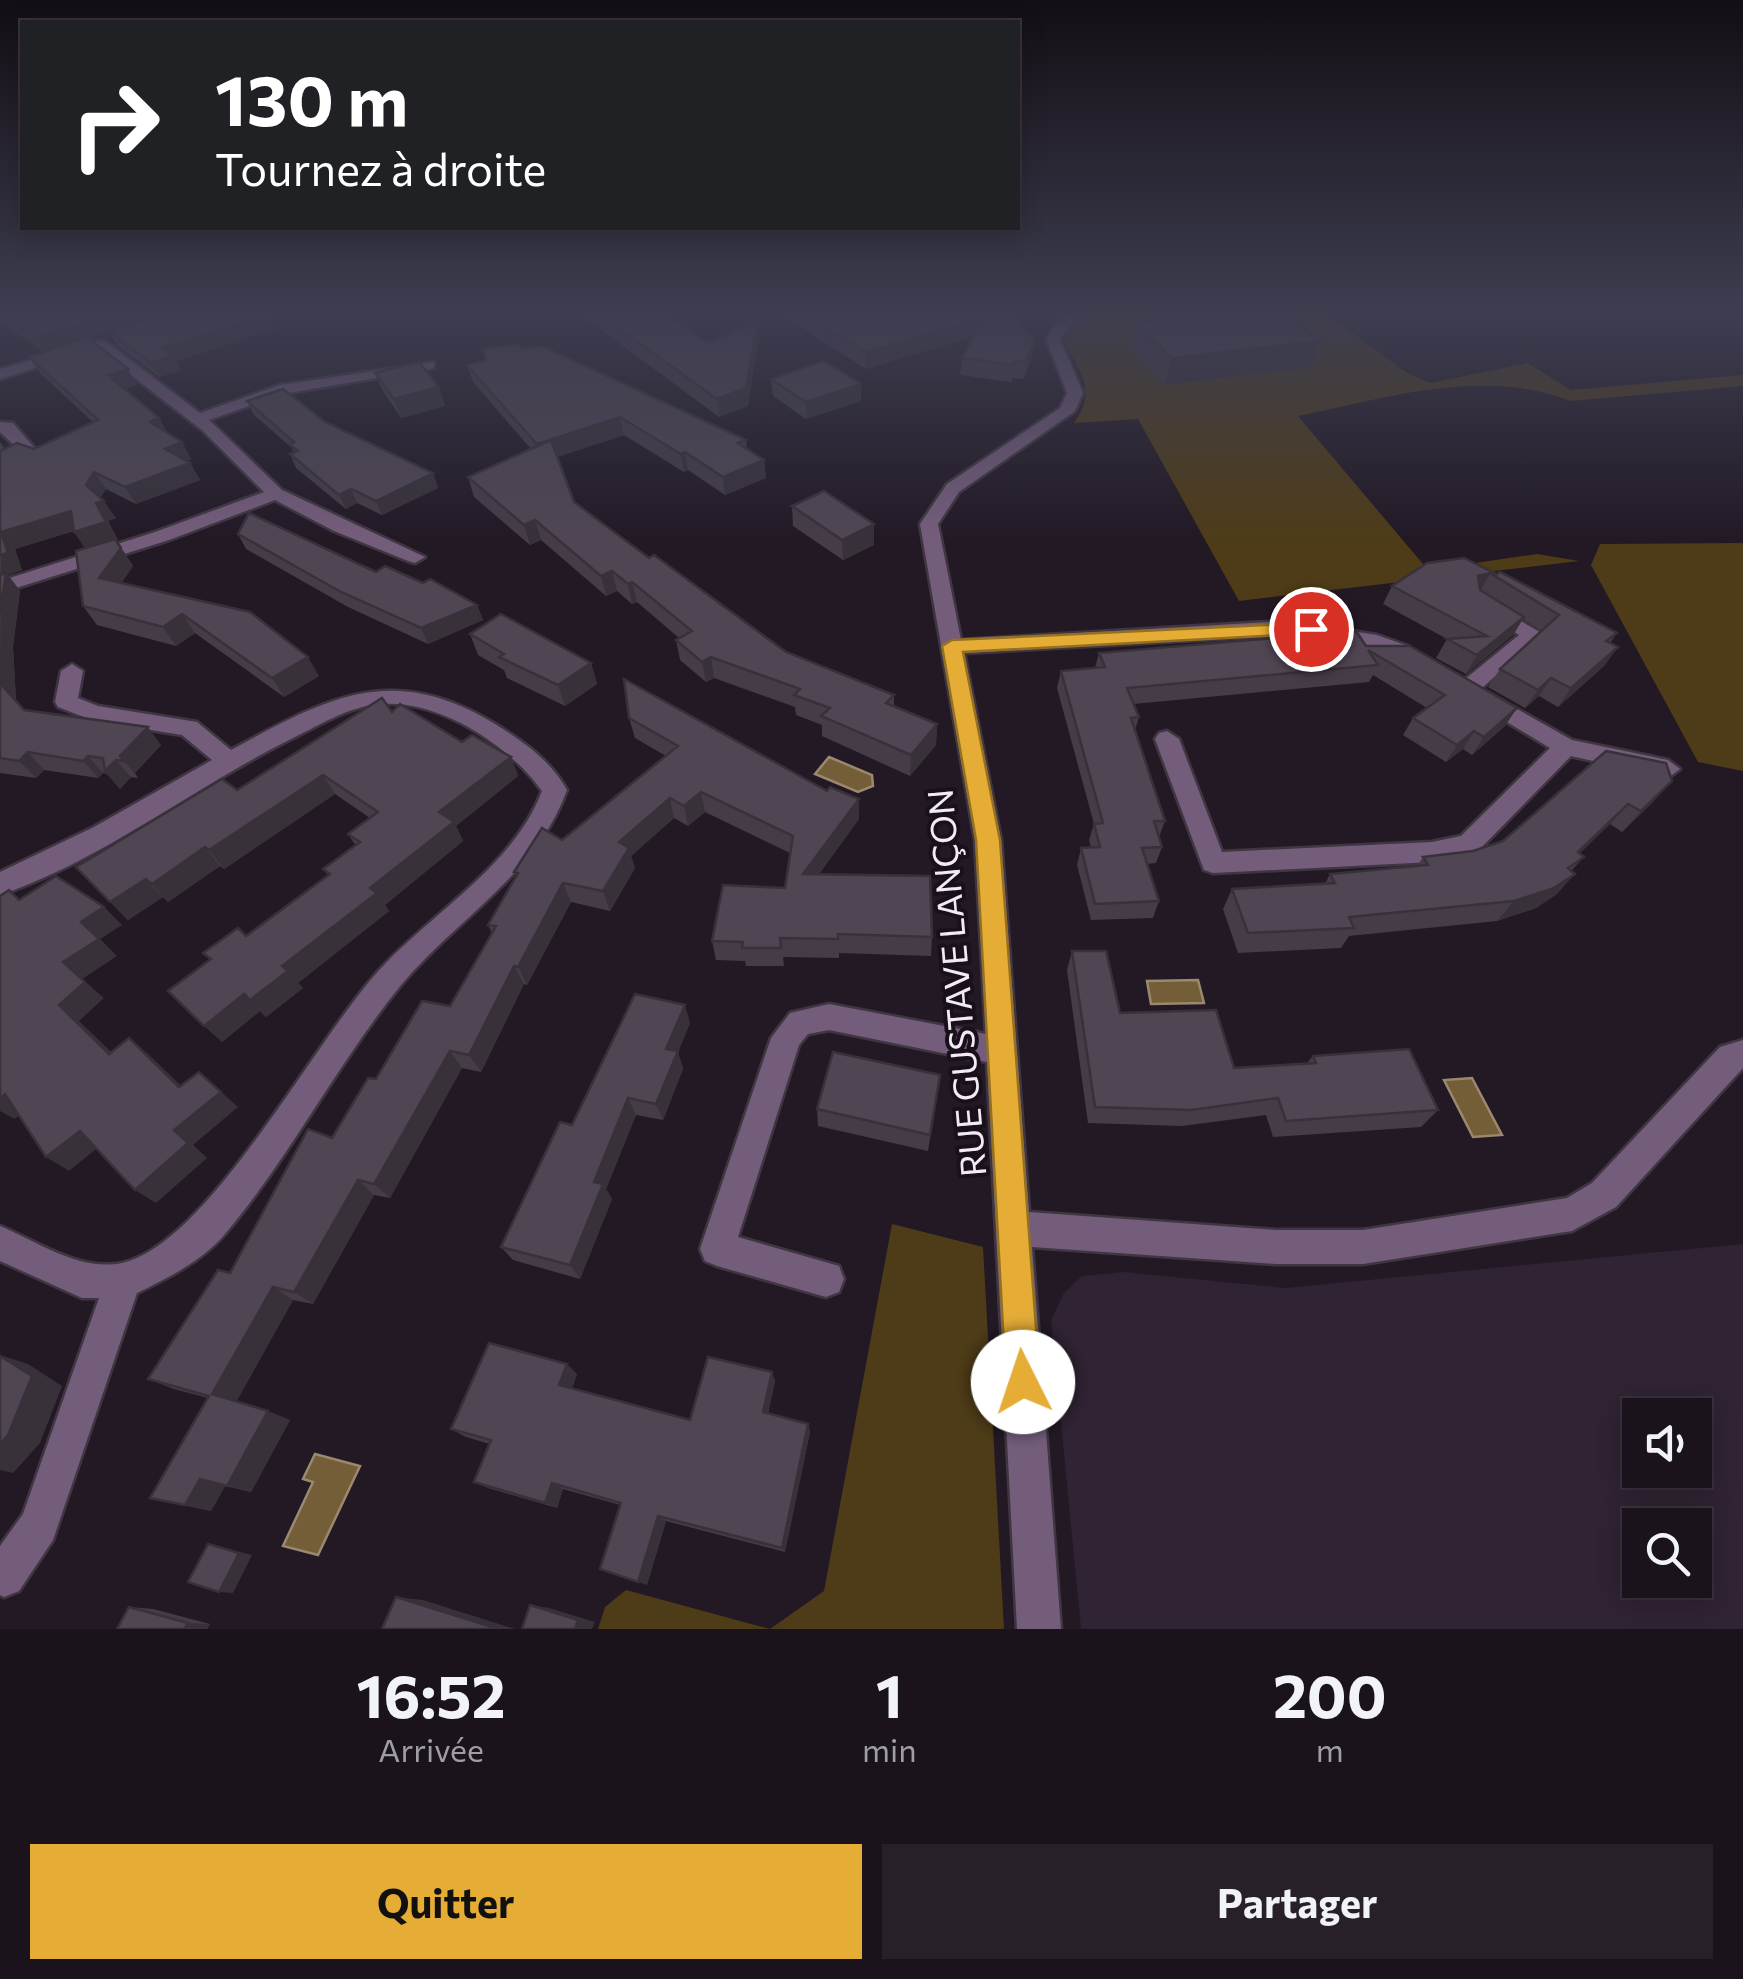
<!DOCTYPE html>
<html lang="fr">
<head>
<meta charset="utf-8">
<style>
	body { margin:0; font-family:Commissioner,sans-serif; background:#272029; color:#f1f3f6; height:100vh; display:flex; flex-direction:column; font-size:38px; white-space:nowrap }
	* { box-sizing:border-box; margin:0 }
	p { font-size:32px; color:#9f9ea3 }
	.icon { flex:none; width:55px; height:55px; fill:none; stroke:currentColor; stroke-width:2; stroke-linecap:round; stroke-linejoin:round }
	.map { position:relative; height:1629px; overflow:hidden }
	.sheet { display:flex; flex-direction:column; background:#1a131c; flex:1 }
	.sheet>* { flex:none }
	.guide { position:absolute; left:20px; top:20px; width:1000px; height:210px; border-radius:0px; box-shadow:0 5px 25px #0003,0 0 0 2px #38323b; background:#202124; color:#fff; overflow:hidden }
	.fabs { position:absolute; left:1622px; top:1398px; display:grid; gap:20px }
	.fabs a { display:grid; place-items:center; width:90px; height:90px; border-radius:0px; background:#1a131c; box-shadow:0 5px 25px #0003,0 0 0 2px #38323b; font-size:50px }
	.pin { position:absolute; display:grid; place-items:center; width:85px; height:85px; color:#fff; margin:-42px; border:5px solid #fff; border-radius:50%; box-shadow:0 2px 10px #0007 }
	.me { position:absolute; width:110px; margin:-55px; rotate:356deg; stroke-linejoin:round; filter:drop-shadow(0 0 8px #0008) }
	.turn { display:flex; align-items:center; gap:35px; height:210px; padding:0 30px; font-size:45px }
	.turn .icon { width:130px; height:130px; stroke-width:2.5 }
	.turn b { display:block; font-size:70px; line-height:85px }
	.eta { display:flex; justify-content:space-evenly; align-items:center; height:170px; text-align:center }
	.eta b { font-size:60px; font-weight:700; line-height:70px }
	.primary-button { display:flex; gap:20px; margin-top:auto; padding:20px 30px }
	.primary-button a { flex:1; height:115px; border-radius:0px; background:#e5ad36; color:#111; font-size:40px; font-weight:700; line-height:115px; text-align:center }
	.primary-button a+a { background:#272029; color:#f1f3f6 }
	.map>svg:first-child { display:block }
</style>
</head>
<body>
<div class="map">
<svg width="1743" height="1629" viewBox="0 0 1743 1629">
	<rect width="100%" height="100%" fill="#221925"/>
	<path fill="#302333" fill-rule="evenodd" d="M1743 1244V1629H1081L1051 1320 1064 1293 1082 1276 1124 1272 1285 1288ZM1640 1415H1695V1470H1640ZM1640 1525H1695V1580H1640Z"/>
	<g fill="#4e3c18">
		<path d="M1129 311H1322L1406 372 1430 383 1528 363 1571 390 1743 375V386L1571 401C1483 367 1387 398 1298 416L1428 570 1537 554 1579 561 1239 601 1138 419 1074 423C1101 384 1074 371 1061 332L1075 316Z"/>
		<path d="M1743 543V771L1698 762 1591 565 1600 544Z"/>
		<path d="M892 1224 983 1247 1004 1629H598L605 1607 626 1590 770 1629 824 1591Z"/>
	</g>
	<g fill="#745e37" stroke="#9a886f" stroke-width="2.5">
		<path d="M829 757 872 775 873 786 858 792 815 774Z"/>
		<path d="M1198 980 1204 1003 1151 1004 1147 981Z"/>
		<path d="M1472 1078 1502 1135 1473 1137 1444 1080Z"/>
		<path d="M315 1454 360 1466 318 1555 283 1546 313 1482 303 1479Z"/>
	</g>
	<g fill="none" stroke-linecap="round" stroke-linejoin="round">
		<defs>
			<g id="minor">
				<path d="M1076 311H1099L1073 323 1060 339 1083 393 1075 411 959 492 938 524 961 640 1287 621 1377 635 1408 646 1427 659 1416 666 1353 642 1287 635 964 653 1001 840 1029 1212 1276 1230H1363L1567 1198 1592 1183 1720 1047 1743 1040V1068L1616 1207 1572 1231 1363 1264H1276L1032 1247 1061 1629H1017L987 1062 829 1030 808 1034 799 1045 738 1237 839 1266 844 1279 839 1292 826 1297 717 1266 705 1261 700 1249 771 1038 790 1013 829 1004 986 1034 975 840 920 524 947 484 1060 408 1067 393 1046 339 1058 320Z"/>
				<path d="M95 341H105L200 413 280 385 434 362V368L429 369 283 394 209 420 282 490 425 557 415 563 408 561 334 531 275 500 169 540 0 593V581L155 532 264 492 202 430 95 347Z"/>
				<path d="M63 351 68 352V358L0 379V369Z"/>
				<path d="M0 422 13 423 37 451 0 471V459L19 450 0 432Z"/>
				<path d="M1490 603 1543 634 1475 694H1459L1456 689 1459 684 1519 635 1483 613 1480 609Z"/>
				<path d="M72 664 83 671 78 698 98 706 197 722 231 750C327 698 391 661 495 724 523 741 551 761 567 790 537 874 456 919 401 985 337 1064 290 1157 225 1234 202 1261 168 1278 137 1293L53 1540 19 1591 4 1597 0 1595V1546L23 1514 99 1298H82L0 1261V1226C36 1241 80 1272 122 1263 210 1244 319 1031 385 964 437 910 515 863 542 791 509 745 439 699 380 704 349 706 316 727 289 740 193 788 101 861 0 895V872L94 827 212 760 182 735 94 721 58 707 55 702 61 671Z"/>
				<path d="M1485 691 1572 740 1668 760 1680 769 1668 778 1571 756 1478 851 1432 862 1213 873 1204 870 1155 739 1159 733 1167 731 1179 739 1222 852 1432 842 1461 836 1550 748 1477 704 1474 699Z"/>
			</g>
		</defs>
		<use href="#minor" stroke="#3f3642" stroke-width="5"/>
		<use href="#minor" fill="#745d7b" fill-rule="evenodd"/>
	</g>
	<g fill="#453c47">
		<path d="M0 311 275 328 176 361 181 370 159 377 118 346 110 332 88 338 137 385 125 389 168 433 182 442 191 459 187 461 190 463 200 480 136 504 106 489 100 498 116 518 108 521 118 540H116L133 566 121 583 319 676 284 697 195 633 176 646 97 625 83 606 85 548 74 531 15 549 22 570 8 575 20 591 13 647 16 700 24 710 161 745 135 773 138 778 131 777 120 789 107 774 103 773 98 778 44 770 36 778 0 773V442L5 449H34L93 422 40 373 29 357 44 352 0 322Z"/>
		<path d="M576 311H661L706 342 758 339 748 406 719 417Z"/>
		<path d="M776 311H1006L1032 357 1024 379 1013 378 1011 382 960 375 962 358 974 336 866 369Z"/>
		<path d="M1156 311H1282L1296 324 1320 341 1311 367 1165 385 1131 349 1137 323 1161 320 1156 316Z"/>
		<path d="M522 349 746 440 747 449 764 460 766 478 725 495 688 470 684 472 624 435 557 457 574 502 649 558 786 652 894 695V706L937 724 936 745 910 776 822 736V725L796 715 795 707 714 678 706 682 680 660 676 640 679 638 637 602 632 604 617 591 606 596 541 540 530 545 474 497 468 477 531 449 473 382 467 365Z"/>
		<path d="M375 373 439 387 445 406 401 418 383 391Z"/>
		<path d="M771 379 861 401 806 419 773 396Z"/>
		<path d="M247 401 325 422 433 473 438 488 382 515 357 503 346 509 296 468 290 454 294 452 291 447 254 415Z"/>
		<path d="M792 506 874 545 843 560 793 526Z"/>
		<path d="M238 534 376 572 477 605 483 620 428 644 348 607 246 549Z"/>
		<path d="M1464 558 1617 633 1610 643 1618 647 1604 666 1558 707 1539 696 1525 708 1488 687 1500 669 1542 631 1523 619 1513 635 1466 674 1436 658 1447 639 1383 604 1392 586Z"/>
		<path d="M470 634 591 663 597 684 565 706 507 678 504 670 478 655Z"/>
		<path d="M1366 646 1505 726 1472 755 1463 749 1446 762 1403 735 1413 718 1427 708 1373 675 1369 682 1133 704 1139 717 1135 730 1165 821 1159 837 1162 847 1156 863 1147 864 1159 901 1153 918 1091 920 1077 865 1081 848H1091L1089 840 1094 824 1057 688 1061 671 1095 668 1099 653Z"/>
		<path d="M392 712 462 742 511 757 518 776 456 826 463 841 385 905 389 911 298 983 303 988 266 1017 260 1011 222 1042 210 960 203 953 246 936 328 875 323 869 356 846 348 834 370 818 335 794 224 869 220 866 168 902 163 897 128 920 76 867 237 790Z"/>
		<path d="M629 718 827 791 859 799V819L819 874 932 937 931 956 839 953V958L783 957 784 966H746L745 961 716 960 712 941 785 888 790 853 705 812 688 826 674 818 631 856 635 868 610 911 571 902 527 985 524 984 481 1072 462 1068 390 1198 374 1195 313 1304 293 1300 236 1402 290 1420 251 1492 225 1486 211 1511 150 1498 208 1398 174 1389 148 1379 376 1079 450 1006 492 933 488 925 516 876 514 872 562 840 666 756 635 738Z"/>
		<path d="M1606 751 1653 802 1622 832 1610 824 1580 853 1584 857 1571 871 1557 894 1536 908 1497 921 1349 936 1341 948 1238 953 1223 909 1232 889 1325 884 1330 874 1417 866 1423 857 1473 851 1503 841Z"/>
		<path d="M1072 951 1120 1013 1234 1068 1307 1063 1313 1056 1438 1110 1421 1127 1273 1137 1266 1115 1182 1126 1088 1123 1067 970Z"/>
		<path d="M690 1023 678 1052 683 1069 663 1120 636 1115 606 1189 612 1199 580 1279 513 1260 501 1247 572 1125Z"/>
		<path d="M940 1075 928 1151 818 1126 817 1109Z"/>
		<path d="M772 1372 775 1381 768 1414 808 1424 810 1432 785 1552 666 1521 647 1585 620 1505 563 1489 557 1508 488 1488 474 1482 490 1444 466 1437 451 1429 577 1374 572 1388 690 1420Z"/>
		<path d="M129 1607 153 1609 210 1624 207 1629H117Z"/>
	</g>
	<g fill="#38313a">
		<path d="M124 311H179L44 352 35 337Z"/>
		<path d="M269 314 275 328 176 361 181 370 159 377 151 363 161 348Z"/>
		<path d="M984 317 982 333 866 369V352Z"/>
		<path d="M1297 321 1290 344 1320 341 1311 367 1165 385 1171 358Z"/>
		<path d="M757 323 758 339 748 406 719 417 717 399Z"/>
		<path d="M1034 340 1032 357 1024 379 1026 362Z"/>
		<path d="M128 369 137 385 118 392 108 375Z"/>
		<path d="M861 384V401L806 419V402Z"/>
		<path d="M439 387 445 406 401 418 394 399Z"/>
		<path d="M620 417 624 435 542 462 537 444Z"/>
		<path d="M159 418 169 435 150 422Z"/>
		<path d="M182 442 191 459 175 465 165 449Z"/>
		<path d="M685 452 688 470 684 472 681 454Z"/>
		<path d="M764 460 766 478 725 495 723 477Z"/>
		<path d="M190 463 200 480 136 504 125 487Z"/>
		<path d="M94 472 106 489 97 502 86 485Z"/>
		<path d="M433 473 438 488 382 515 376 501Z"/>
		<path d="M351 489 357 503 346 509 339 495Z"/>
		<path d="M104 501 116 518 108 521 118 540H116L133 566 112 597 99 578 86 550 74 532 96 503Z"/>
		<path d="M71 511 83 528 15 549 22 570 8 575 20 591 13 647 16 700 0 683 1 532Z"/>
		<path d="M535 520 541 540 530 545 524 525Z"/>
		<path d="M874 524V545L843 560 842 540Z"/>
		<path d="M612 571 617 591 606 596 601 576Z"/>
		<path d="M1490 573 1480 592 1478 576Z"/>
		<path d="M632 582 637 602 632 604 628 584Z"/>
		<path d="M477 605 483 620 428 644 421 628Z"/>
		<path d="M182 614 195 633 176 646 163 627Z"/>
		<path d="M1524 617 1513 635 1466 674 1477 655Z"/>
		<path d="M1618 647 1604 666 1558 707 1571 688Z"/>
		<path d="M308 657 319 676 284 697 272 678Z"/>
		<path d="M711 657 714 678 706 682 702 662Z"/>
		<path d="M591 663 597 684 565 706 558 685Z"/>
		<path d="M1551 678 1539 696 1525 708 1538 690Z"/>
		<path d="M1517 708 1505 726 1472 755 1484 737Z"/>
		<path d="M937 724 936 745 910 776 911 755Z"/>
		<path d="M148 727 161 745 135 773 138 778 120 756Z"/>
		<path d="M1474 731 1463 749 1446 762 1457 745Z"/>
		<path d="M28 752 44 770 36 778 19 761Z"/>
		<path d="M88 756 103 773 98 778 83 761Z"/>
		<path d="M511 757 518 776 456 826 463 841 385 905 389 911 298 983 303 988 266 1017 250 1000 282 966 370 888 439 812Z"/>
		<path d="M116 760 131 777 120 789 105 771Z"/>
		<path d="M323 775 335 794 224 869 209 850Z"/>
		<path d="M1672 781 1653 802 1622 832 1641 811Z"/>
		<path d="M701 792 705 812 688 826 684 806Z"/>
		<path d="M670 798 674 818 631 856 635 868 610 911 603 891 619 842Z"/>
		<path d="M859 799V819L804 893 803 874Z"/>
		<path d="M1628 804 1610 824 1560 872 1578 852Z"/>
		<path d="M205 847 220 866 168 902 152 884Z"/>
		<path d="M1575 874 1557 894 1536 908 1497 921 1514 901Z"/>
		<path d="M146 879 163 897 128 920 110 902Z"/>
		<path d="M563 883 571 902 527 985 518 967Z"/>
		<path d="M104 907 122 925 100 939 117 956 82 979 104 998 79 1021 129 1069 109 1054 59 1005 63 962 81 922Z"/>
		<path d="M514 966 524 984 481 1072 469 1055Z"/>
		<path d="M244 994 260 1011 222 1042 204 1026Z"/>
		<path d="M685 1005 690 1023 678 1052 683 1069 663 1120 656 1104 666 1049Z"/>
		<path d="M129 1038 148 1054 198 1102 179 1087Z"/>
		<path d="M450 1051 462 1068 390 1198 374 1184Z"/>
		<path d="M199 1072 238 1107 193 1145 207 1158 156 1203 135 1190 174 1130Z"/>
		<path d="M5 1094 29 1109 14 1119 0 1111V1098Z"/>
		<path d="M628 1098 636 1115 606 1189 612 1199 580 1279 570 1265 594 1182Z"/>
		<path d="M80 1131 101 1145 69 1171 46 1157Z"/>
		<path d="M358 1180 374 1195 313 1304 294 1292Z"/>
		<path d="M273 1287 293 1300 235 1404 212 1394Z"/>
		<path d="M0 1355 28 1364 62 1386 40 1443 13 1473 0 1470Z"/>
		<path d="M567 1364 577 1374 570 1394 559 1385Z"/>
		<path d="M772 1372 775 1381 766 1421 763 1412Z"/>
		<path d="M268 1411 290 1420 251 1492 227 1486Z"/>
		<path d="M808 1424 810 1432 785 1552 782 1548Z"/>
		<path d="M200 1479 225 1486 211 1511 185 1505Z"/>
		<path d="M552 1483 563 1489 557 1508 545 1503Z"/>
		<path d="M658 1516 666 1521 647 1585 638 1582Z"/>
		<path d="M208 1544 252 1555 233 1593 219 1592Z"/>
		<path d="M396 1597 423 1600 515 1629H498Z"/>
		<path d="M530 1605 549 1608 595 1622 592 1629H575Z"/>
		<path d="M188 1623 210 1624 207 1629H184Z"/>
	</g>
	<g fill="#504653" stroke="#38313a" stroke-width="2.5">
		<path d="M0 311H124L35 337 0 314Z"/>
		<path d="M175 311H265L269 314 161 348 173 355 151 363 110 332Z"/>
		<path d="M595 311H661L706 342 757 323 746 388 717 399Z"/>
		<path d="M800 311H1006L1034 340 1026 362 1015 361 1013 365 962 358 984 317 866 352Z"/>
		<path d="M1188 311H1282L1297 321 1293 322 1320 341 1171 358 1137 323 1195 317Z"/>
		<path d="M87 337 128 369 108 375 159 418 150 422 182 442 165 449 190 463 125 487 94 472 86 485 104 501 96 503 106 522 74 532 71 511 1 532 8 553 0 555V451L17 443 34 449 98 420 29 357Z"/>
		<path d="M517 344 522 349 542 346 746 440 738 443 764 460 723 477 685 452 681 454 620 417 537 444 467 365 486 360 483 349Z"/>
		<path d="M824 361 861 384 806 402 771 379Z"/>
		<path d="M419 362 439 387 394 399 375 373Z"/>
		<path d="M283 389 325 422 433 473 376 501 351 489 339 495 290 454 298 451 289 444 294 442 247 401Z"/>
		<path d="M551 440 574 502 649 558 654 555 786 652 894 695 886 703 937 724 911 755 821 716 830 708 794 695 800 689 711 657 702 662 676 640 692 631 632 582 628 584 612 571 601 576 535 520 524 525 468 477Z"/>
		<path d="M824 491 874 524 842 540 792 506Z"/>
		<path d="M249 513 376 572 385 566 423 583 430 579 477 605 421 628 341 592 238 534Z"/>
		<path d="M115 539 121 548 99 578 250 612 308 657 272 678 182 614 163 627 83 606 76 551Z"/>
		<path d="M1464 558 1497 574 1500 572 1617 633 1606 641 1618 647 1571 688 1551 678 1538 690 1500 669 1559 615 1490 573 1478 576 1480 590 1524 617 1477 655 1447 639 1487 636 1392 586 1427 563Z"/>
		<path d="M6 573 0 612V575Z"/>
		<path d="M501 614 591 663 558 685 499 657 504 654 470 634Z"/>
		<path d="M1356 631 1366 646H1410L1517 708 1484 737 1474 731 1457 745 1413 718 1445 695 1368 650 1378 665 1127 688 1139 717 1131 718 1165 821H1154L1162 847 1142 848 1159 901 1095 904 1081 848 1100 847 1094 824 1103 823 1061 671 1105 667 1099 653Z"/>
		<path d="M624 679 827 791 830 787 859 799 803 874 930 876 932 937 838 934V939L780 938 781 948H742L743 942 712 941 723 885 785 888 793 836 701 792 684 806 670 798 619 842 629 848 603 891 563 883 518 967 514 966 469 1055 450 1051 374 1184 358 1180 294 1292 273 1287 212 1394 268 1411 227 1486 200 1479 185 1505 150 1498 209 1396 148 1379 218 1270 230 1273 308 1129 332 1138 368 1078 376 1079 422 1001 450 1006 496 926 488 925 518 873 514 872 542 828 562 840 678 746 629 718Z"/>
		<path d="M0 683 24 710 148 727 120 756 123 761 116 760 105 771 103 758 88 756 83 761 28 752 19 761 0 758Z"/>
		<path d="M382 698 392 712 400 704 462 742 472 735 511 757 439 812 454 822 370 888 377 893 282 966 288 971 250 1000 244 994 204 1026 168 991 211 959 203 953 238 928 246 936 330 874 323 869 360 842 348 834 378 812 323 775 209 850 205 847 152 884 146 879 110 902 76 867 222 779 237 790Z"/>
		<path d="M1606 751 1666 763 1672 781 1641 811 1628 804 1578 852 1584 857 1568 868 1575 874 1554 888 1514 901 1349 917 1354 928 1248 933 1232 889 1335 883 1330 874 1428 865 1423 857 1473 851 1503 841Z"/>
		<path d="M56 876 104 907 81 922 99 939 63 962 85 982 59 1005 109 1054 129 1038 179 1087 199 1072 221 1092 174 1130 188 1143 135 1190 80 1131 46 1157 5 1094 0 1098V896L9 890 19 900Z"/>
		<path d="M1072 951H1106L1120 1013 1216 1010 1234 1068 1316 1063 1313 1056 1409 1049 1438 1110 1286 1121 1278 1098 1191 1110 1095 1107Z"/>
		<path d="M635 994 685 1005 666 1049 678 1051 656 1104 628 1098 594 1182 603 1184 570 1265 501 1247 560 1122 572 1125Z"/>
		<path d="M833 1052 940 1075 930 1135 817 1109Z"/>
		<path d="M489 1343 567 1364 559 1385 690 1420 708 1357 772 1372 763 1412 808 1424 782 1548 658 1516 638 1582 600 1569 621 1503 552 1483 545 1503 474 1482 491 1440 451 1429Z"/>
		<path d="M0 1356 32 1376 8 1435 0 1444Z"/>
		<path d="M208 1544 239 1553 219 1592 188 1582Z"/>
		<path d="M396 1597 498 1629H382Z"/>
		<path d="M530 1605 578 1620 575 1629H522Z"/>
		<path d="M129 1607 188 1623 184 1629H117Z"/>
	</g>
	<linearGradient id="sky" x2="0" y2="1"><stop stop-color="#130e14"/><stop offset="0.58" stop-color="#3e3e51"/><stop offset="1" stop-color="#3e3e51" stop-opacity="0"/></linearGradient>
	<rect width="1743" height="539" fill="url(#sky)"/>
	<path fill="#e5ad36" stroke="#957023" stroke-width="2.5" d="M1311 623 1320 629 1317 633 963 652 1000 840 1040 1382 1035 1394 1023 1399 1011 1394 1006 1382 976 840 942 646 952 640Z"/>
	<g text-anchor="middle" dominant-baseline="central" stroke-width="8" stroke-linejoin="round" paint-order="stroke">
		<g font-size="35" fill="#f1ebf3" stroke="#19101b">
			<text transform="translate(955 983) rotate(-95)">RUE GUSTAVE LANÇON</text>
		</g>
	</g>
</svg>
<div class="fabs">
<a><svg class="icon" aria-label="sound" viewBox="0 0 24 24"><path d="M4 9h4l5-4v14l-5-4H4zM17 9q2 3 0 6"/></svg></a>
<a><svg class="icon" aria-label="search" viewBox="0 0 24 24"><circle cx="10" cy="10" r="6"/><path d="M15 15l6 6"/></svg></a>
</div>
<div class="pin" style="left:1311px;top:629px;background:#d93025"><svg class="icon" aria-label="arrive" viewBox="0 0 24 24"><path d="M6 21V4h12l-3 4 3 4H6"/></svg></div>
<svg class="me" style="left:1023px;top:1382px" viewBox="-20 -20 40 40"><circle r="19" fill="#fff"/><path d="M0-13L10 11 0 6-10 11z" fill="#e5ad36"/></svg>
<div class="guide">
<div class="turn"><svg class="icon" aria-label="right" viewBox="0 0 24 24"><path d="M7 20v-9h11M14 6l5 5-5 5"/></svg><div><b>130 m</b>Tournez à droite</div></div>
</div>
</div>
<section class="sheet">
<div class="eta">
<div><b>16:52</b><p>Arrivée</p></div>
<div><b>1</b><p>min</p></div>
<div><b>200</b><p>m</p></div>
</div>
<div class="primary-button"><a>Quitter</a><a>Partager</a></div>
</section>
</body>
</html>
